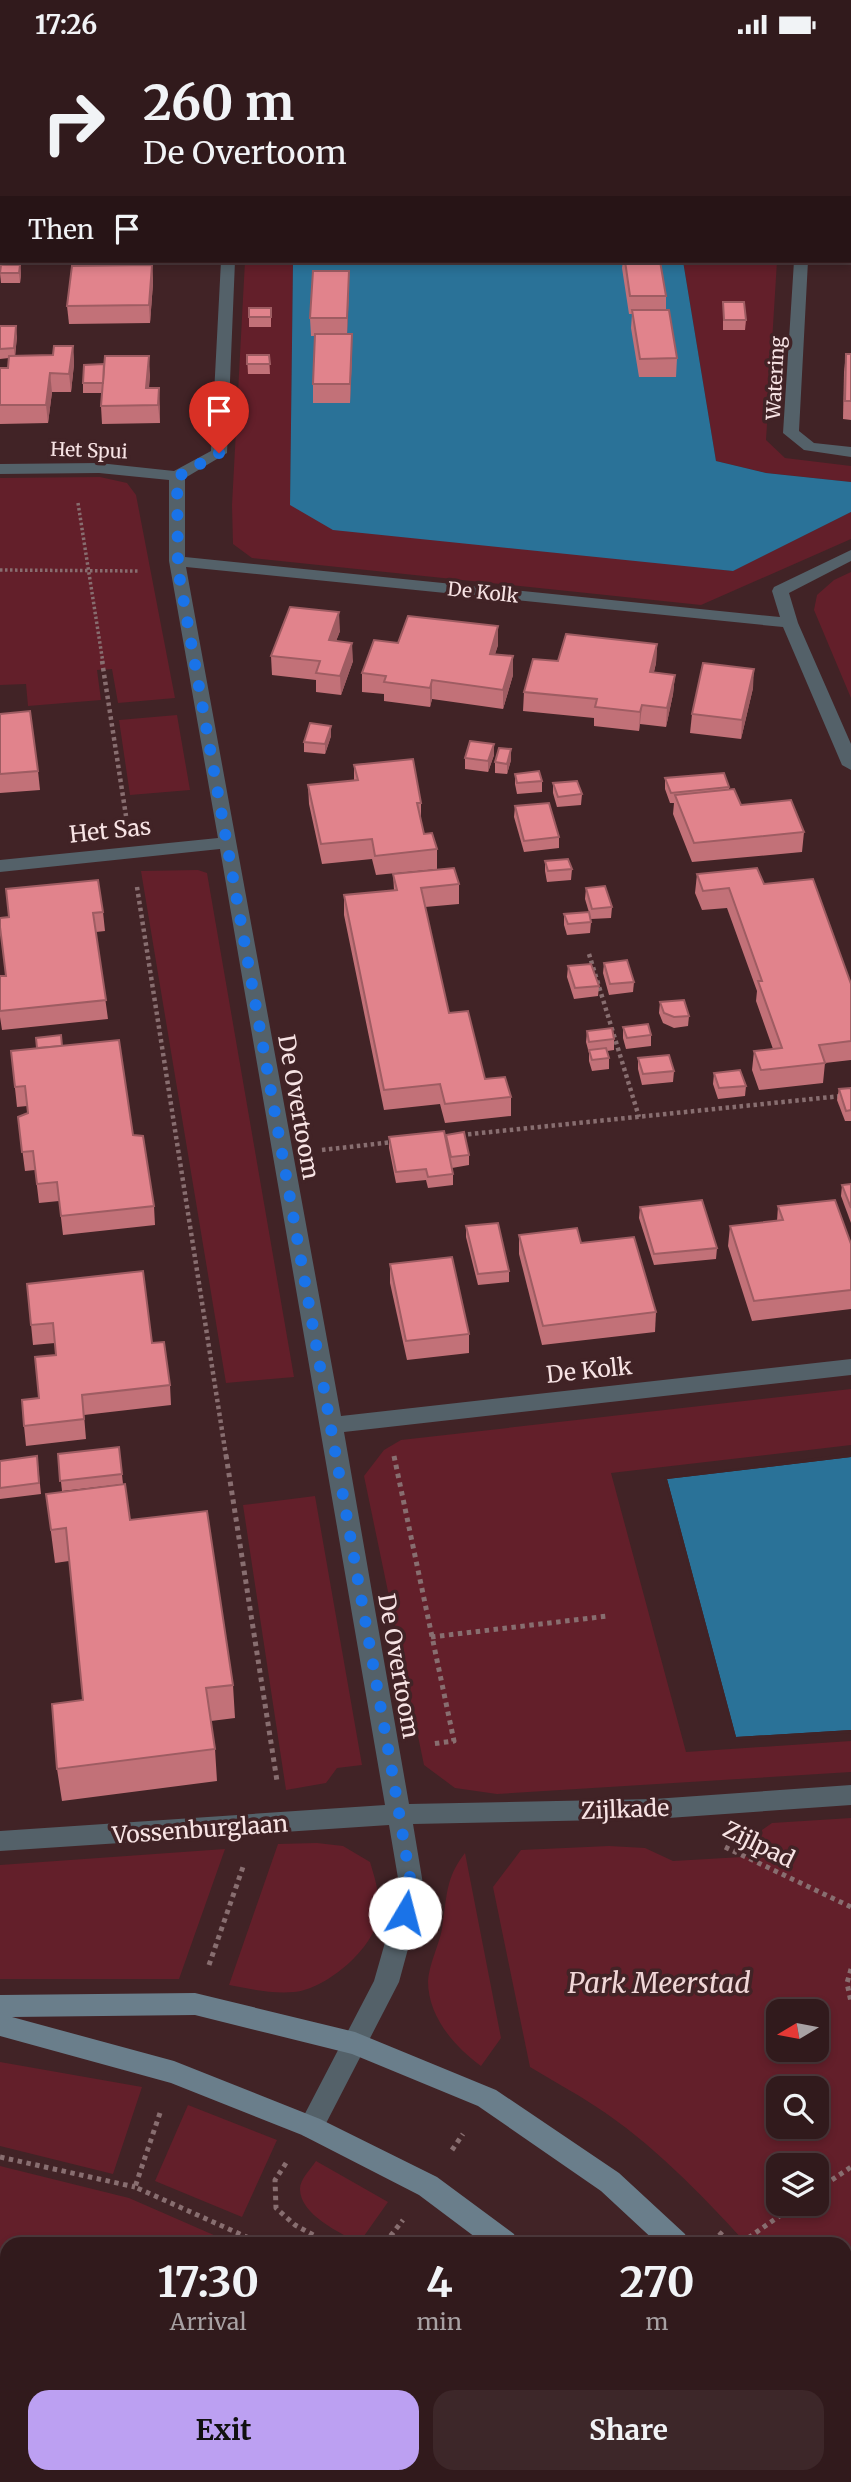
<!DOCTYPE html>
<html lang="en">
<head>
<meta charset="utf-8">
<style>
	body { margin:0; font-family:Merriweather,serif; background:#3d2729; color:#f1f3f6; height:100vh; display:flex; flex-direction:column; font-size:26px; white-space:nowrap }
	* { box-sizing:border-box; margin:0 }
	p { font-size:23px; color:#a8a1a3 }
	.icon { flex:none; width:38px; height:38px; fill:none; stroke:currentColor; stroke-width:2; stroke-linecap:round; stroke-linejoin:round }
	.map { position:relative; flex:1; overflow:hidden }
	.side { position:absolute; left:0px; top:2188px; width:852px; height:247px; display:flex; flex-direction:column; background:#311a1c; border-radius:21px 21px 0 0; box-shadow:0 4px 10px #0003,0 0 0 2px #4c383b }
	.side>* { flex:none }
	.guide { position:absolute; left:0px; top:0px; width:852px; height:214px; box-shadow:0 4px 10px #0003,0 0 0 2px #4c383b; background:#311a1c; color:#f1f3f6; overflow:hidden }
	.needle { width:46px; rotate:260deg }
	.controls { position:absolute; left:766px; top:1950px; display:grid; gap:14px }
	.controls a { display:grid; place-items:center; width:63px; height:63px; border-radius:14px; background:#311a1c; box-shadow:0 4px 10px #0003,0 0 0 2px #4c383b; font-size:35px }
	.pin { position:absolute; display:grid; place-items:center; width:60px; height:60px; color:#fff; margin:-72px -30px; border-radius:50% 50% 50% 0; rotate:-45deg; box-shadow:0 0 7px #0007 }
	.pin .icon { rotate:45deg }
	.me { position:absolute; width:77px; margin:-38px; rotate:8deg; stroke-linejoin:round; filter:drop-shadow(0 0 5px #0008) }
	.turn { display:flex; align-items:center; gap:24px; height:147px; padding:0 28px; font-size:32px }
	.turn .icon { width:91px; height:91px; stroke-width:2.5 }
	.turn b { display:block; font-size:49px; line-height:60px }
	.then { display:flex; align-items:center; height:66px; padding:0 28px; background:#0003; gap:14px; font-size:26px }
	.eta { display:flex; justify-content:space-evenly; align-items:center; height:119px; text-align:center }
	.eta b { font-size:42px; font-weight:700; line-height:49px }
	.primary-button { display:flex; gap:14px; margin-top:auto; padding:14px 28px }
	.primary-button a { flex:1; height:80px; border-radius:21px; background:#bca0f2; color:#111; font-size:28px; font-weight:700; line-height:80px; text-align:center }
	.primary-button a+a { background:#3d2729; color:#f1f3f6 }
	.status { display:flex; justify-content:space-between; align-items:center; height:49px; padding:0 35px; background:#311a1c; direction:ltr }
	.status svg { height:19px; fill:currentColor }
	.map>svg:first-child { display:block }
</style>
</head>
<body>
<div class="status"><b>17:26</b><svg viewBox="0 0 49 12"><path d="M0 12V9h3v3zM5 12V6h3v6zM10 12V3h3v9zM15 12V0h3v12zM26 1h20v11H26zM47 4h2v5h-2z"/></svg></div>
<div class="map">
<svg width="851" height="2433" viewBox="0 0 851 2433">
	<rect width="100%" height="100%" fill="#412326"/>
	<g fill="#631f2a" fill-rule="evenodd">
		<path d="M245 212H293L290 456 732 522 851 463V490L701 556 252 509 233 495 232 456Z"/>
		<path d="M777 212 766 391 785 409 851 417V433L766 424 716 412 683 212Z"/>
		<path d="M100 428 127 434 136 446 175 649 118 654 112 620 97 621 101 651 28 657 26 635 0 636V429Z"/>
		<path d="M851 523V649L814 561 817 546 834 531Z"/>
		<path d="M177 666 190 741 130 746 119 671Z"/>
		<path d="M198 821 207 824 294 1328 226 1334 141 822Z"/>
		<path d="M851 1340V1396L611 1424 686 1703 851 1692V1723L497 1745 455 1739 424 1716 364 1427 384 1401 401 1391Z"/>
		<path d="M315 1447 362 1716 337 1719 326 1734 286 1741 243 1456Z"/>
		<path d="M851 1769V2343L845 2332V2194H746C700 2144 652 2094 595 2057 574 2043 551 2031 530 2018L493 1838 521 1801 609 1797 645 1799 673 1812 778 1806 760 1792 762 1781 772 1774ZM779 1962H817V2000H779ZM779 2039H817V2077H779ZM779 2116H817V2154H779Z"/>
		<path d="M317 1794 343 1797 370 1813C376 1833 382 1851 377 1872 371 1902 324 1941 294 1943 272 1945 250 1940 229 1936L278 1795Z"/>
		<path d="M225 1800 179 1930H0V1816Z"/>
		<path d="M465 1804 501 1989 481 2017C455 1998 428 1968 428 1932 429 1915 439 1896 442 1880 447 1849 445 1829 465 1804Z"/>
		<path d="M0 2013 142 2038 113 2125 0 2097Z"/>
		<path d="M188 2056 277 2091 242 2168 155 2132Z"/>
		<path d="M316 2112 388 2153 359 2194C341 2184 300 2166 300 2140 300 2130 311 2120 316 2112Z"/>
		<path d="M0 2117 129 2149 232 2194H7V2427H484L486 2432 0 2433Z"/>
		<path d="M569 2427H689L694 2433H571Z"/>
	</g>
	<g fill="#2a7298">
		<path d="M295 0H685L684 2Z"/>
		<path d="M293 212H683L716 412 766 424 851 433V463L733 522 333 481 290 456Z"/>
		<path d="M851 1408V1681L736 1688 667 1430Z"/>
	</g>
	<path fill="#412326" d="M851 1404V1408L667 1430 736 1688 851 1681V1684L735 1691 664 1429Z"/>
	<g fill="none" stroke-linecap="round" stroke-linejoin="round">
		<g stroke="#886e70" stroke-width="3.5" stroke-dasharray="2.5 2.5" stroke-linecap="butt">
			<path d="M78 454 103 614"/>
			<path d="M0 521 139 522"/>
		</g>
		<g stroke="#886e70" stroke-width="4.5" stroke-dasharray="3.5 3.5" stroke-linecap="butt">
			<path d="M102 612 126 767"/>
			<path d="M137 838 226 1407"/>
			<path d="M589 905 639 1068"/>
			<path d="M461 1086 851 1046"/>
			<path d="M322 1101 393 1093"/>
		</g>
		<g stroke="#886e70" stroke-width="5" stroke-dasharray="4.5 4.5" stroke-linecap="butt">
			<path d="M226 1406 277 1732"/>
			<path d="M394 1407 454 1692 431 1695"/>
			<path d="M431 1588 608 1567"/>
			<path d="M725 1798 851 1858"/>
			<path d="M209 1916 244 1815"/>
			<path d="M851 1920 847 1934 851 1953"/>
			<path d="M160 2064 135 2138 260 2194"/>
			<path d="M452 2101 463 2085"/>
			<path d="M0 2108 135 2138"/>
			<path d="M286 2114 275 2131 276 2159 295 2176 328 2194"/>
			<path d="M817 2141 851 2118"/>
			<path d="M719 2183 731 2194"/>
			<path d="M385 2194 403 2171"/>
			<path d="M741 2194 798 2154"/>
			<path d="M845 2365 851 2375"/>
			<path d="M516 2427 519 2433"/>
			<path d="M545 2427 546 2433"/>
		</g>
		<g fill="#546169" fill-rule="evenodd">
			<path d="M219 0H235L236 2H221Z"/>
			<path d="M806 0H820L805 2Z"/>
			<path d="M221 212H235L227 404 185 429V508L780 568 772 542 774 538 851 501V512L789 544 798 574 851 695V721L842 716 783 578 186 518 341 1367 851 1310V1326L344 1383 409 1755 654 1750 851 1736V1756L654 1770 413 1775 424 1841 399 1933 320 2086 311 2090 302 2086 298 2078 374 1932 400 1841 389 1776 0 1802V1782L385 1756 220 800 0 823V811L218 789 169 512V431L99 424 0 425V415L99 414 174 422 211 402Z"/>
			<path d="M794 212H808L799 382 814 394 851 398V408L804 401 783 384Z"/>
		</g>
		<g fill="#6a7e8b" fill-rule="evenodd">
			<path d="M195 1944 355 1983 496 2041 619 2124 685 2185 688 2194H657L601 2142 478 2057 352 2005 195 1966 12 1968 174 2012 320 2070 437 2128 514 2185 517 2194H483L419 2146 302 2086 171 2034 0 1987V1946Z"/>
			<path d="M845 2416 851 2423V2433H826L824 2427H845Z"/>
			<path d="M717 2427H747L749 2433H719Z"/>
		</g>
	</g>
	<g fill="#c27178">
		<rect x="0" y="42" width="2" height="20"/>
		<rect x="0" y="96" width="2" height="18"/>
		<path d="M2 178V205H0V190Z"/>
		<path d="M83 212H166V213L83 214Z"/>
		<path d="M623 212H660L666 247V261L677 309 676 328H639L631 279 632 265H629L622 219Z"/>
		<path d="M20 216 21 225 20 234H1L0 224Z"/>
		<path d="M152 216 153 234 150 274 69 275 67 257Z"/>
		<path d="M349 240 347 285 352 304 350 354H313V335L315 287H311L310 269Z"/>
		<path d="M723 253 746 271 745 281H723Z"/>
		<path d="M271 259V278H249V268Z"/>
		<path d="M0 277 17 287 15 307 53 306 73 297 74 315 71 343H52L48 374 0 375V319H8L9 309 0 310Z"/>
		<path d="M846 305H851V371L843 370 844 323Z"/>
		<path d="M247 306H269L270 325H248Z"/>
		<path d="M150 325 149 339 160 358V374L102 375 101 357 102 344H83V334Z"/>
		<path d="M498 577V596L495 605 513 626 503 660 432 650 430 658 384 652V645L362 643V624L398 594Z"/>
		<path d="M340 582 336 592 353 612 341 646 316 643V631L272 626 271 607Z"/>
		<path d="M657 595 656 614 654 623 675 626 673 645 666 678 640 675 639 682 594 677V669L523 662 524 643 558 612Z"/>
		<path d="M753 639 741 690 690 684 692 665Z"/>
		<path d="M0 665 38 722 40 741 0 744Z"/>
		<path d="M331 687 325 705 304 703V693Z"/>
		<path d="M494 695V706L488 723 465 720V709Z"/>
		<path d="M511 711 507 725 495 724V713Z"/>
		<path d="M354 716 421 754V771L424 785 437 800V820L376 826 372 810 322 815 309 755 308 736 354 732Z"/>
		<path d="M515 725 542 732V743L517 745 515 735Z"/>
		<path d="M665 729 729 738V741L741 756 804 783 802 803 692 813 673 765 674 754H670L665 740Z"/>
		<path d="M553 734 582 745 581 756 557 758 553 744Z"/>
		<path d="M515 757 559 788V799L524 803 514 768Z"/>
		<path d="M545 812 572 820 571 831 547 833 545 822Z"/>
		<path d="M393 825 459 835V855L425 858 449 964 485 1030 511 1048V1067L445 1074 440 1055 384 1061 344 866V846L394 841Z"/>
		<path d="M697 825 764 835 851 935V1011L825 1014 823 1034 759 1041 752 1021 754 1002 773 1000 756 952 757 942 727 859 702 861 695 844Z"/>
		<path d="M586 839 612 858 611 869 591 870 585 850Z"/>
		<path d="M103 863 105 882 96 883 108 970 2 981 0 968V927H6L0 869Z"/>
		<path d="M564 865 591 873 590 884 567 886 564 876Z"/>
		<path d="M604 914 634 933 633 943 609 946 603 924Z"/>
		<path d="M568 917 599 937 598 947 574 950 567 928Z"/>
		<path d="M660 953 689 967 688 977 674 979 663 974 659 964Z"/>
		<path d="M623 978 651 986V997L626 1000 623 989Z"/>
		<path d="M587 982 614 990V1001L607 1002 609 1009V1020L592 1022 589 1012V1004L586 993Z"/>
		<path d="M62 997 133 1086 154 1157 155 1176 63 1186 59 1152 39 1154 35 1121 25 1122 18 1068 28 1064 27 1057 17 1058 11 1002Z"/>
		<path d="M638 1009 674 1022 673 1033 642 1036 638 1020Z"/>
		<path d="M714 1024 746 1037 745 1047 718 1050 713 1035Z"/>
		<path d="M851 1039V1072H845L837 1051 839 1040Z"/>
		<path d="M446 1086 469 1106V1116L452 1119 453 1125V1136L428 1139 426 1131 396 1134 389 1099V1088L446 1095Z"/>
		<path d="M851 1135V1174L841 1147 842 1136Z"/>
		<path d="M778 1157 851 1195V1260L752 1272 728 1197 730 1177 777 1172Z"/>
		<path d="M640 1158 717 1199 716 1210 654 1216 639 1169Z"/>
		<path d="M466 1177 509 1222V1233L478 1236 466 1188Z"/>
		<path d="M519 1186 656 1263 655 1283 542 1296 519 1205Z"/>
		<path d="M390 1215 469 1285V1304L407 1311 390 1234Z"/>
		<path d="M27 1235 152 1294 170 1336 171 1356 84 1366 86 1390 26 1397 24 1377 39 1349 56 1306 55 1294 33 1296Z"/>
		<path d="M119 1398 123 1435 62 1442 58 1405Z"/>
		<path d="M37 1407 41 1445 0 1450V1412Z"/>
		<path d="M46 1445 130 1471 233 1636 235 1669 211 1672 215 1700 217 1732 62 1752 57 1720 83 1651 69 1512 55 1514Z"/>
	</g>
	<g fill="#9e5c62">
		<path d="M20 216 21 225 20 234 19 224Z"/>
		<path d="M152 216 153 234 150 274 149 256Z"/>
		<path d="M349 222V240L347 288V269Z"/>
		<path d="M16 277 17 287 15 309 14 299Z"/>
		<path d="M352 285V304L350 354V335Z"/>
		<path d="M73 297 74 315 71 343 69 325Z"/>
		<path d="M149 307 150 325 147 358 146 339Z"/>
		<path d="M50 324 52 343 48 374 46 356Z"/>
		<path d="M159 339 160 358V374L158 356Z"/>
		<path d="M339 563 340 582 329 610V591Z"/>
		<path d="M498 577V596L489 624 490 605Z"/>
		<path d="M352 594 353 612 341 646 340 627Z"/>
		<path d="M657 595 656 614 649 642 650 623Z"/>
		<path d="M513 607V626L503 660V641Z"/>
		<path d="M754 620 753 639 741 690 742 671Z"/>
		<path d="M675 626 673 645 666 678 667 659Z"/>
		<path d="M432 631V650L430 658V639Z"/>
		<path d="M642 656 640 675 639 682 640 663Z"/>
		<path d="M331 677V687L325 705V695Z"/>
		<path d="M494 695V706L488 723V712Z"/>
		<path d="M511 700V711L507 725V715Z"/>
	</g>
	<g fill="#e1838c" stroke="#9e5c62" stroke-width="2">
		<path d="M847 0 851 1V28L850 2H847Z"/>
		<rect x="0" y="42" width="2" height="11"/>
		<path d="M2 178V195H0V190Z"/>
		<path d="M625 212H660L666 247H630Z"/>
		<path d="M1 216H20L19 224H0Z"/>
		<path d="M152 216 149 256 67 257 72 217Z"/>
		<path d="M313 222H349L347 269H310Z"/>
		<path d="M723 253H744L746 271H724Z"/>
		<rect x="249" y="259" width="22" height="9"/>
		<path d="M632 261H669L677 309 640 310Z"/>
		<path d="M0 277H16L14 299 0 300Z"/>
		<path d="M315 285H352L350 335H313Z"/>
		<path d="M54 297H73L69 325 50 324 46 356H0V319H8L9 307 53 306Z"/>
		<path d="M846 305H851V352H845Z"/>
		<path d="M247 306H269L270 315H247Z"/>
		<path d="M105 307H149L146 339H159L158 356 101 357Z"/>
		<path d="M104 315 103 334H83L84 316Z"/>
		<path d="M290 558 339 563 329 591 352 594 340 627 316 624 320 612 271 607Z"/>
		<path d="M408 567 498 577 490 605 513 607 503 641 432 631 430 639 384 633 386 627 362 624 374 591 398 594Z"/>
		<path d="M566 585 657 595 650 623 675 626 667 659 642 656 640 663 595 658 597 650 524 643 533 610 558 612Z"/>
		<path d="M703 614 754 620 742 671 692 665Z"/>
		<path d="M30 662 38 722 0 725V665Z"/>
		<path d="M310 674 331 677 325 695 304 693Z"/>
		<path d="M470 692 494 695 488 712 465 709Z"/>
		<path d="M499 699 511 700 507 715 495 713Z"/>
		<path d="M413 710 421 754H417L424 785 432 784 437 800 375 807 372 790 321 795 308 736 358 731 354 716Z"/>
		<path d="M539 722 542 732 517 734 515 725Z"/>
		<path d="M724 724 729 738 671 744 665 729Z"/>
		<path d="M577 732 582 745 558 748 553 734Z"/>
		<path d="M734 740 741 756 791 751 804 783 694 794 675 746Z"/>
		<path d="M549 754 559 788 524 792 515 757Z"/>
		<path d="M568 810 572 820 548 822 545 812Z"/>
		<path d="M454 819 459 835 421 839 449 964 468 962 485 1030 505 1028 511 1048 445 1055 440 1035 384 1041 344 846 397 841 393 825Z"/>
		<path d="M757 819 764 835 813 830 851 935V992L819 996 825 1014 761 1021 754 1002 782 999 758 932H762L729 839 703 842 697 825Z"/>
		<path d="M98 831 103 863 93 864 106 951 0 962V927H6L0 878V869L9 868 6 840Z"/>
		<path d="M605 837 612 858 592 860 586 839Z"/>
		<path d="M589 863 591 873 568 875 564 865Z"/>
		<path d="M627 911 634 933 610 935 604 914Z"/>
		<path d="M591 915 599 937 575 939 568 917Z"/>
		<path d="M684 951 689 967 674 968 664 964 660 953Z"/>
		<path d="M648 975 651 986 627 989 623 978Z"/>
		<path d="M612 979 614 990 589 993 587 982Z"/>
		<path d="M61 986 62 997 37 999 36 989Z"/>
		<path d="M119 991 133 1086 143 1087 154 1157 61 1167 57 1133 37 1135 33 1102 22 1103 18 1068 28 1064 25 1037 15 1038 11 1002Z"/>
		<path d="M606 999 609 1009 592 1011 589 1001Z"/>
		<path d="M669 1006 674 1022 643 1025 638 1009Z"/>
		<path d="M740 1021 746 1037 719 1039 714 1024Z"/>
		<path d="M851 1039V1061L846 1062 839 1040Z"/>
		<path d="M444 1082 453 1125 428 1128 426 1120 396 1123 389 1088Z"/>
		<path d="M464 1083 469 1106 451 1108 446 1086Z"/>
		<path d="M851 1135V1159L842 1136Z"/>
		<path d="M702 1151 717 1199 654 1205 640 1158Z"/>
		<path d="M835 1151 851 1195V1241L754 1252 730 1177 783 1171 778 1157Z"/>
		<path d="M498 1174 509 1222 478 1225 466 1177Z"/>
		<path d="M577 1179 581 1194 634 1188 656 1263 543 1277 519 1186Z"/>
		<path d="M452 1208 469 1285 406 1292 390 1215Z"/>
		<path d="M143 1222 152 1294 164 1293 170 1336 82 1346 84 1370 24 1377 22 1351 39 1349 35 1308 56 1306 53 1274 31 1276 27 1235Z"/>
		<path d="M119 1398 122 1425 60 1432 58 1405Z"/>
		<path d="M37 1407 39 1434 0 1439V1412Z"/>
		<path d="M125 1435 130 1471 207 1462 233 1636 206 1639 215 1700 57 1720 52 1655 83 1651 66 1479 51 1481 46 1445Z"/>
	</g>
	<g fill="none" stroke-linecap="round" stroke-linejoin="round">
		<path stroke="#1a73e8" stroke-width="12" stroke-dasharray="0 21.6" d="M219 404 177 428 178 520 392 1722 412 1841 405 1864"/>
	</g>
	<g text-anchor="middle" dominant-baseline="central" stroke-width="7" stroke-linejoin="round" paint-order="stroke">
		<g font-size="19" fill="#f7e3e4" stroke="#412326">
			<text transform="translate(775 329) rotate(-87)">Watering</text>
			<text transform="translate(89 401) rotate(2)">Het Spui</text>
			<text transform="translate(483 543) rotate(6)">De Kolk</text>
		</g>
		<g font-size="23" fill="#f7e3e4" stroke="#412326">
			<text transform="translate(110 781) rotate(-6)">Het Sas</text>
			<text transform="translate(299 1058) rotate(80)">De Overtoom</text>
			<text transform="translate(589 1321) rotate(-6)">De Kolk</text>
			<text transform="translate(399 1617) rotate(80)">De Overtoom</text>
			<text transform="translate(625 1760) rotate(-2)">Zijlkade</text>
			<text transform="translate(200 1780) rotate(-4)">Vossenburglaan</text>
			<text transform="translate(759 1795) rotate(26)">Zijlpad</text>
		</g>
		<g font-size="28" font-style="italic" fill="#f0d6d7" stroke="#412326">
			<text x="659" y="1934">Park Meerstad</text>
		</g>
	</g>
</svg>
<div class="controls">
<a><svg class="needle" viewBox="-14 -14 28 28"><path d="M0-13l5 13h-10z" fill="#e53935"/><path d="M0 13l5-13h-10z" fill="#a8a1a3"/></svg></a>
<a><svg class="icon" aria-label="search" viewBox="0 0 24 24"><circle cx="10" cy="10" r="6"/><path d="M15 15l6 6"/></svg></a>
<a><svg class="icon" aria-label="layers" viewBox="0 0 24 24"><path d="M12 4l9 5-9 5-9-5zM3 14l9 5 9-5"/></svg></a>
</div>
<div class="pin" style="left:219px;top:404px;background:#d93025"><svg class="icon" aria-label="arrive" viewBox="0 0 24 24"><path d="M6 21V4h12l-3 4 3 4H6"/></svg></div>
<svg class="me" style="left:405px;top:1864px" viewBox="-20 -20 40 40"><circle r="19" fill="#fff"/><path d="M0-13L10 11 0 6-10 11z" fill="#1a73e8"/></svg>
<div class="guide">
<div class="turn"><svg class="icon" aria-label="right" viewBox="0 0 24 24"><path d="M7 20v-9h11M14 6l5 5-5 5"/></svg><div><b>260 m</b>De Overtoom</div></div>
<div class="then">Then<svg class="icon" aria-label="arrive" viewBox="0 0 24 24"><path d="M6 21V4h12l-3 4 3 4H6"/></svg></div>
</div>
<section class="side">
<div class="eta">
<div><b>17:30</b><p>Arrival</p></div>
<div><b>4</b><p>min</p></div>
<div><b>270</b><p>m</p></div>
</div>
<div class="primary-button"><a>Exit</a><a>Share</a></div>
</section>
</div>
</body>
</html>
